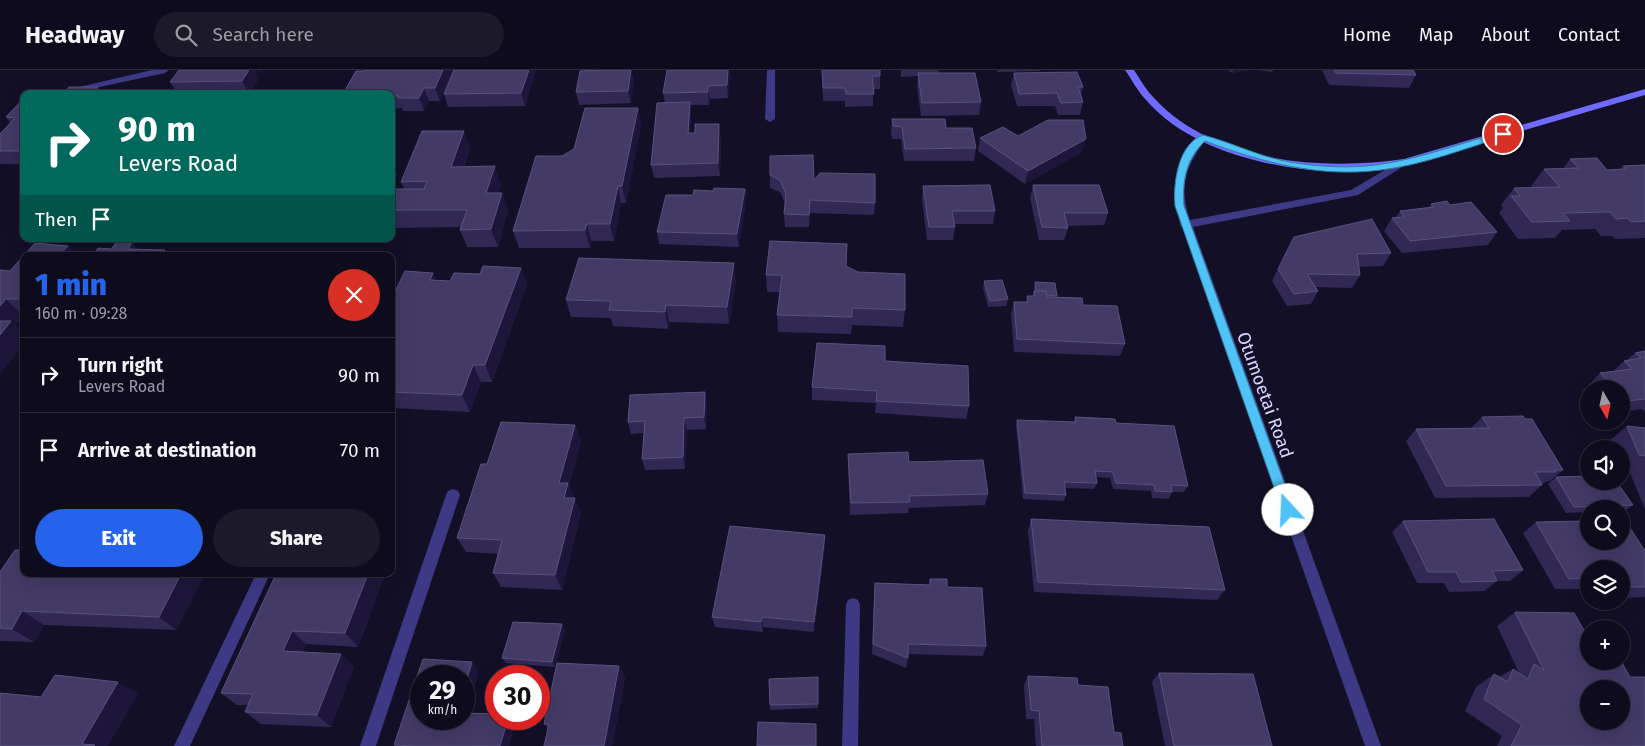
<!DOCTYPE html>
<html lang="en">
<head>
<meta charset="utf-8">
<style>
	body { margin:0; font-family:"Fira Sans",sans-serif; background:#1c1929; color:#f1f3f6; height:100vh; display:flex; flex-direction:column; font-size:19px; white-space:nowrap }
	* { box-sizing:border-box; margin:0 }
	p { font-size:16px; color:#9b9ba3 }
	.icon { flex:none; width:28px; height:28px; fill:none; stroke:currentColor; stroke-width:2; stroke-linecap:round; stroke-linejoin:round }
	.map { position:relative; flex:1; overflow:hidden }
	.details { position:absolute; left:20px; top:182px; width:375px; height:325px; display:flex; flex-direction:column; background:#0e0b1c; border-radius:10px; box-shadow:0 5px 20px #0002,0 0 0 1px #2e2b3b }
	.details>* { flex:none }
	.top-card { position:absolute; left:20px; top:20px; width:375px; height:152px; border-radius:10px; box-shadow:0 5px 20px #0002,0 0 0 1px #2e2b3b; background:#00695c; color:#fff; overflow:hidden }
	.needle { width:32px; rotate:171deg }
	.controls { position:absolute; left:1580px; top:310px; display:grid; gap:10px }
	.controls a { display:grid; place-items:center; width:50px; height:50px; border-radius:50%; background:#0e0b1c; box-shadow:0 5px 20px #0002,0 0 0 1px #2e2b3b; font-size:25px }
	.speed { position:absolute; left:410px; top:595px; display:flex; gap:10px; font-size:25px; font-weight:700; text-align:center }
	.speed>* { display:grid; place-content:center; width:65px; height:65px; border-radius:50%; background:#0e0b1c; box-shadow:0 5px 20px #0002,0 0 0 1px #2e2b3b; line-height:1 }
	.speed small { font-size:12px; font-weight:400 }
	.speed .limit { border:8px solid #d22; background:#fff; color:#111 }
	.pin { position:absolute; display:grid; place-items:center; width:42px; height:42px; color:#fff; margin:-21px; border:2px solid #fff; border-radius:50%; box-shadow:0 1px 5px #0007 }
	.me { position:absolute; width:55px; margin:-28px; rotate:340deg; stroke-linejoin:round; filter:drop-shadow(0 0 4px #0008) }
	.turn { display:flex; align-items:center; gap:18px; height:105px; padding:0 15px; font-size:22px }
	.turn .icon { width:65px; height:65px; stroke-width:2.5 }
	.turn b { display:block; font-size:35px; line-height:42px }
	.then { display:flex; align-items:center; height:48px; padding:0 15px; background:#0003; gap:10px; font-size:19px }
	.round { display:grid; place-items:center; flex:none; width:52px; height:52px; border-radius:26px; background:#1c1929 }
	.summary { display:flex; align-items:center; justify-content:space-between; height:85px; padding:0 15px }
	h1 { font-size:30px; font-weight:800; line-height:38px; color:#2563eb }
	.cta { display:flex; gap:10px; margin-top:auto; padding:10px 15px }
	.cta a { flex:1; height:58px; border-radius:30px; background:#2563eb; color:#fff; font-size:20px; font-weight:800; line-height:58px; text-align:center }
	.cta a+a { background:#1c1929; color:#f1f3f6 }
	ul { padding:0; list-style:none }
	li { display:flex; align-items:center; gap:15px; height:75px; padding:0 15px; border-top:1px solid #2e2b3b }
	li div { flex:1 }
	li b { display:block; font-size:19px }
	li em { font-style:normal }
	header { display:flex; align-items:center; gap:30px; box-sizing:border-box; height:70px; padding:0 25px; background:#0e0b1c; border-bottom:1px solid #2e2b3b }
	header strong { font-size:24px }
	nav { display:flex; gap:28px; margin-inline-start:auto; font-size:18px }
	.search { width:350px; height:45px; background:#1c1929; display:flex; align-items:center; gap:12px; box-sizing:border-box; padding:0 18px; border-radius:28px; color:#9b9ba3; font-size:19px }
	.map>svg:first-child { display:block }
</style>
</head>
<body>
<header>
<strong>Headway</strong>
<div class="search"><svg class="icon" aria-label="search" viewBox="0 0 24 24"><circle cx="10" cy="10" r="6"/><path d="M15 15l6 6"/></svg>Search here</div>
<nav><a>Home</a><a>Map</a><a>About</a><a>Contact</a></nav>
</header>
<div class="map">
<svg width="1645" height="676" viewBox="0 0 1645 676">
	<rect width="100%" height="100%" fill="#130f26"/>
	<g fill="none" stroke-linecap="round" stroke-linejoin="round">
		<g fill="#3d3a85" fill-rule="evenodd">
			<path d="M767 0H775V49L770 52 765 49Z"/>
			<path d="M453 419 458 421 460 425 376 676H360L446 425 448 421Z"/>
			<path d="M256 504H270L190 676H174Z"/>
			<path d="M853 528 858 530 860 535 858 676H842L846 535 848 530Z"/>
		</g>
		<g fill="#3d3a85" fill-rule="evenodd">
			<path d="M152 0H169L165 3 67 24H49Z"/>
			<path d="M1203 64 1208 67C1186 95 1178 115 1190 150L1351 120 1402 90H1408L1410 92 1358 125 1193 157 1381 676H1365L1183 158 1180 155C1181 148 1175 140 1175 133 1173 113 1181 71 1203 64Z"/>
		</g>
		<path fill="#6f6bff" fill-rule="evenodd" d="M1125 0H1134C1140 9 1146 20 1154 28 1214 93 1322 101 1404 89L1645 19V25L1405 95C1381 99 1357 101 1333 101 1272 100 1188 79 1147 31 1138 22 1132 10 1125 0Z"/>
	</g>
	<g fill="#312854">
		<path d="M364 0H453L440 31H429L424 41H403L402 38 391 39V24H347L345 20Z"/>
		<path d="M454 0H536L525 36 448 37 444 24Z"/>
		<path d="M631 0 634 12 631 33 579 35 576 22Z"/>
		<path d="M822 0 880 6V19H873V36L845 37V31H823Z"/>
		<path d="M901 0H939L938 3 981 32 979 45 921 46 917 16 918 6 901 7Z"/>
		<path d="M997 0H1041L1040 1 998 2Z"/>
		<path d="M1228 0H1249L1232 3Z"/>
		<path d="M1258 0H1273L1272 2Z"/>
		<path d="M1322 0H1413L1416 5 1409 18 1329 15Z"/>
		<path d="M1014 3 1083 17 1081 26 1083 32 1080 45H1058L1055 36H1017L1011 15Z"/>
		<path d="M730 5 728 28 710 29 709 35H690L691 45 690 63 721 66 720 106 654 108 651 95 665 33 663 23Z"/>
		<path d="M259 8 249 23 178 24 170 12Z"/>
		<path d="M24 28V94H0V64L10 53 6 47Z"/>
		<path d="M638 38 641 55 626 133H621L614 171H591L590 178H519L513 161 562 86 574 79Z"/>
		<path d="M892 49 946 58 976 78 974 91H904L901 69H892L891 62Z"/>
		<path d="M1018 66 1082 82 1025 114 978 81 980 68Z"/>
		<path d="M470 78 464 97 501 114 498 123H502L508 141 498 177H467L460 160 461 157 393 158 391 154V125L404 119 401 112Z"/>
		<path d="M1570 89 1607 100 1620 99 1623 96 1645 95V168L1615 169 1612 166H1601L1595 159 1562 160 1555 168 1518 169 1499 143 1503 138 1501 135 1514 118 1532 117 1531 116 1544 99H1563Z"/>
		<path d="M770 105 814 110 875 133 874 145 810 143 809 157H785L784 144 785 134 780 122 770 118Z"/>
		<path d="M1033 115 1108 143 1104 155 1067 156 1068 158 1064 170H1039L1030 128Z"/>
		<path d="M923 116 995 141 993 154H954L955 157 953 170H927L922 129Z"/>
		<path d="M745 119 746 131 739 177 659 174 657 162 693 125 713 121Z"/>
		<path d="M1431 134 1450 135 1497 162 1488 175 1402 183 1384 161 1392 148H1395L1400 141 1429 137Z"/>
		<path d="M1294 167 1391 183 1383 196 1359 197 1360 205 1352 218 1316 217 1318 221 1311 234 1287 236 1272 211Z"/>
		<path d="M35 173 68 176 78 186H24V246L15 255 24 264V274L0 303V200L10 201Z"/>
		<path d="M847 196 905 240 903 257 852 255 851 264 778 262 777 245 780 222H767L766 205Z"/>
		<path d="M521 198 527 215 492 312H481L470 342 391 338V230L437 210 450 211 480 204Z"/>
		<path d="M736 210 729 254 669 252 668 259 613 256 611 248 571 247 566 230Z"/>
		<path d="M984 211 1008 229 1006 236 988 237 983 218Z"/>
		<path d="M1035 212 1057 226 1056 227 1083 235 1125 274 1120 286 1014 282 1011 244 1014 232H1026L1027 226H1033Z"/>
		<path d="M1645 281V342L1642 339 1621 342V319H1591L1588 316 1600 303 1613 301 1624 291 1627 290 1635 283Z"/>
		<path d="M885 291 969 336 966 349 875 343 876 333 812 330V317Z"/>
		<path d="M705 322 707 334 706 359 687 360 685 399 645 400 642 389 644 363 631 364 628 352Z"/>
		<path d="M1075 347 1116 353 1188 416 1184 422H1172L1169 429 1152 428 1151 421 1113 419 1110 408 1096 407 1097 413 1094 419 1065 418 1066 425 1064 431 1023 429 1016 356 1017 350 1074 352Z"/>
		<path d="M1482 347 1563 400 1550 411 1545 412 1543 414H1541L1542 415 1529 427 1435 428 1406 371 1416 359 1471 358Z"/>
		<path d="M575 355 581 371 569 415 581 443 562 520 501 517 493 503 498 484 466 482 457 468 487 394Z"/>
		<path d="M1627 356 1645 358V439L1630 403 1621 401V379H1611L1608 372Z"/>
		<path d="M848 384 909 392 988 424 985 435 909 438 908 443 850 445 848 396Z"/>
		<path d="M1556 407 1633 435 1625 441H1621V439H1589V442L1566 443 1548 414Z"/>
		<path d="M1031 449 1225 520 1217 530 1034 522 1028 461Z"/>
		<path d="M1403 451 1523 500 1510 511H1497L1484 521 1449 522 1444 513H1417L1392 462Z"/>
		<path d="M1536 452 1645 481V527L1621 528V499H1589V519H1555L1523 463Z"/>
		<path d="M825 476 814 562 763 557V562L715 557 712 547Z"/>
		<path d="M0 502 205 504 176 560 44 555 34 572 0 571Z"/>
		<path d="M276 504H385L358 577 306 574 303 582 354 596 331 657 261 654 245 642 248 635H237L221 623Z"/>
		<path d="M930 509 947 517 986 576 983 586 908 584V588L906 598 872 584 874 523 875 513 929 515Z"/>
		<path d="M1515 542 1645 676H1497L1502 666 1465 641 1476 617 1494 604 1499 607 1513 599 1519 603 1497 556Z"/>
		<path d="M565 560 555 597 506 593 502 588Z"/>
		<path d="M619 596 625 608 612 676H544L548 659 544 654Z"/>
		<path d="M1159 603 1272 676H1165L1152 612Z"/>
		<path d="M1028 606 1078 615 1114 662 1123 676H1036L1034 649H1026L1024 615Z"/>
		<path d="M818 607V638L770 640V635Z"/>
	</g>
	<g fill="#1d163a">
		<path d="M249 0H255L259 8 249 23 242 11Z"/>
		<path d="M258 0H269L259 2Z"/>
		<path d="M443 0H453L440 31 435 18Z"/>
		<path d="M529 0H536L525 36 521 23Z"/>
		<path d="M631 0 634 12 631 33 628 21Z"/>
		<path d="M728 0H729L730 5 728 28 727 15Z"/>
		<path d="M1233 0H1249L1232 3Z"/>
		<path d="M708 16 710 29 709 35 708 22Z"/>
		<path d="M98 17 103 24H93Z"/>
		<path d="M424 18 429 31 424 41 419 28Z"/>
		<path d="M690 32 691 45 689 76 688 63Z"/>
		<path d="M638 38 641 55 626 133 622 116Z"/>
		<path d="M719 54 721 66 720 106 718 93Z"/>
		<path d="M464 61 470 78 457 114 451 97Z"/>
		<path d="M1086 69 1082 82 1025 114 1028 101Z"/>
		<path d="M391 89 398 105 391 115Z"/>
		<path d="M495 96 501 114 493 141 486 123Z"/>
		<path d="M618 116 621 133 614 171 610 154Z"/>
		<path d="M745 119 746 131 739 177 737 164Z"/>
		<path d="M502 123 508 141 498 177 491 159Z"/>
		<path d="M810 130V143L809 157V145Z"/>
		<path d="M587 154 591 171 590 178 585 160Z"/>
		<path d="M132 172 142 185 128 179Z"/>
		<path d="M68 176 78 186H59Z"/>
		<path d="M165 180 170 186H161Z"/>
		<path d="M734 193 736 210 729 254 727 237Z"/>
		<path d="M521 198 527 215 492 312 485 295Z"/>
		<path d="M433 203 441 220 430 210Z"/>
		<path d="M6 229 23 246 15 255 24 264V274L0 303V236Z"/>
		<path d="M666 235 669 252 668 259 665 242Z"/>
		<path d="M473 295 481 312 470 342 462 325Z"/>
		<path d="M705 322 707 334 706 359 704 347Z"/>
		<path d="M684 348 687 360 685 399 683 387Z"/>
		<path d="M575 355 581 371 569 415 575 428H564L559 413Z"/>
		<path d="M575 428 581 443 562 520 555 505Z"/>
		<path d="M825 465V476L814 562V552Z"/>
		<path d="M181 504H205L176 560 159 547Z"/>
		<path d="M368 504H385L358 577 345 563Z"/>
		<path d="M22 541 44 555 34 572 12 559Z"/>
		<path d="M762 547 763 557V562L761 552Z"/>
		<path d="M562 554 565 560 555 597 552 592Z"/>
		<path d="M292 561 306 574 298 594 283 581Z"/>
		<path d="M341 584 354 596 331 657 317 645Z"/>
		<path d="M472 592 479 601 465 651 464 649V619Z"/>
		<path d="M619 596 625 608 612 676H604Z"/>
		<path d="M118 612 138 624 108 676H85L82 674Z"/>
		<path d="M508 649H512L515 654 509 676H500Z"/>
	</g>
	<g fill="#433a66" stroke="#5a527e" fill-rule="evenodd">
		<path d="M179 0H249L242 11 170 12Z"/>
		<path d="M364 0H443L435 18H424L419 28H398L399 26H391V24H358L357 23 358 20H345L356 1H363Z"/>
		<path d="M454 0H529L521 23 444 24Z"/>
		<path d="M605 0H631L628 21 576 22 580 1Z"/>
		<path d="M667 0H728L727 15 708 16V22L663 23Z"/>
		<path d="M822 0H880V6H872L874 24H846L845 18H823Z"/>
		<path d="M1334 0H1413L1416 5 1336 3Z"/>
		<path d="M1077 2 1083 17H1078L1083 32 1061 33 1057 23 1019 24 1014 3Z"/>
		<path d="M918 3H975L981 32 922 33Z"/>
		<path d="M69 17H98L93 24H63Z"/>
		<path d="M24 28V81H0V64L15 48 6 47Z"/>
		<path d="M690 32 688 63H695V54H719L718 93 651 95 657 33Z"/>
		<path d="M585 38H638L622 116H618L610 154H587L585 160 513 161 536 86H562L574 79Z"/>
		<path d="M892 49H945L946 58H972L976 78 905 79 902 57 893 56Z"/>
		<path d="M1048 50H1083L1086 69 1028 101 980 68 1003 57 1018 66Z"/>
		<path d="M422 61H464L451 97 495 96 486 123H502L491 159 460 160 467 140H391V125L394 119H424L427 111 401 112Z"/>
		<path d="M813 85 814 110 820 103 875 104V133L810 130 809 145 784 144 786 124 780 110 770 105V86Z"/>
		<path d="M1597 88 1607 100 1626 99 1623 96 1645 95V151L1631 152 1628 148 1616 149 1610 142 1563 143 1570 151 1532 152 1511 126H1520L1514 118 1560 117 1544 99 1579 98 1570 89Z"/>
		<path d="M990 115 995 141H952L955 157H929L923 116Z"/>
		<path d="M1033 115H1099L1108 143H1064L1068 158 1042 157Z"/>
		<path d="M714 118 745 119 737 164 657 162 666 125H693L694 120 713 121Z"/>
		<path d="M1447 131 1450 135 1471 132 1497 162 1410 171 1392 148 1404 147 1400 141 1434 137 1431 134Z"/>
		<path d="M1372 149 1391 183 1357 184 1360 205 1307 204 1318 221 1294 224 1278 199 1294 167Z"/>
		<path d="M770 171 847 174 846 196 858 202 905 204V240L852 238V247L777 245 782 205H766Z"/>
		<path d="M117 172H132L128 179 165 180 161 186H92L98 178 111 179Z"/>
		<path d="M35 173 68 176 59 186H24V227L21 229H6L0 236V200L10 201Z"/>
		<path d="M579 188 734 193 727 237 666 235 665 242 609 240 611 231 566 230Z"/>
		<path d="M483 196 521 198 485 295H473L462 325 391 322V230L405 201 433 203 430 210 450 211 454 203 480 204Z"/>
		<path d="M1002 210 1008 229 990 231 984 211Z"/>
		<path d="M1035 212 1055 213 1057 226 1047 225 1046 221H1036Z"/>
		<path d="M1034 221H1046L1047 227 1082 228 1083 235 1117 236 1125 274 1017 269 1014 232H1028L1027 226H1034Z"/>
		<path d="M0 251H11L0 265Z"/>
		<path d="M817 273 885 276V291L968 296 969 336 876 331 877 321 812 317Z"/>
		<path d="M1645 281V329L1627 331 1621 325V319H1615L1600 303 1632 299 1624 291 1641 288 1635 283Z"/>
		<path d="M705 322 704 347 684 348 683 387 642 389 645 351 628 352 630 325Z"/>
		<path d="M1523 346 1525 349H1532L1563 400H1555L1556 402H1535L1542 415 1446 416 1416 359 1489 358 1482 347Z"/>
		<path d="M1075 347 1115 349 1116 353 1174 356 1188 416 1171 415 1172 422 1155 421 1154 415 1116 413 1113 402 1095 401 1097 413 1064 412 1066 425 1025 423 1017 350 1076 352Z"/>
		<path d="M501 352 575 355 559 413H568L564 428H575L555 505 493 503 502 470 457 468 481 394H487Z"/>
		<path d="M1627 356 1645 358V386L1639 385Z"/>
		<path d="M908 382 909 392 983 390 988 424 909 426 910 432 851 433 848 384Z"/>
		<path d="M1589 406V411H1616L1633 435 1574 437 1556 407Z"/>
		<path d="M1031 449 1209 457 1225 520 1038 512Z"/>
		<path d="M1494 449 1523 500 1492 501 1497 511 1461 512 1456 502H1428L1403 451Z"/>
		<path d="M1625 450 1645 481V517H1627L1621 508V499H1589V508L1569 509 1536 452 1589 451V471H1621V451Z"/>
		<path d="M730 456 825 465 814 552 762 547 761 552 712 547Z"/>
		<path d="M24 478V504H181L159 547 22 541 12 559 0 558V502L15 480H22Z"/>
		<path d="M276 504H368L345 563 292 561 283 581 341 584 317 645 245 642 253 624 221 623Z"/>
		<path d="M930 509H947V517L982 518 986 576 908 574V588L873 574 875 513 930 515Z"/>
		<path d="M1515 542 1574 543 1589 569V591H1621L1630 607H1645V676H1511L1522 655 1484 629 1494 604 1508 612 1513 599 1528 609 1534 594 1544 600ZM1589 619H1621V651H1589Z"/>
		<path d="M513 552 562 554 552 592 502 588Z"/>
		<path d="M423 589 472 592 464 619V606H421V649H464V643L496 644V649H508L500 676H416L394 675Z"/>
		<path d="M557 593 619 596 604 676H544L549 654H544Z"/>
		<path d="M1159 603 1253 604 1272 676H1174Z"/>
		<path d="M55 605 118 612 82 674 95 675 94 676H0V623L41 627Z"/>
		<path d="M1028 606 1077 608 1078 615 1108 617 1114 662 1121 663 1123 676H1042L1039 641 1031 640Z"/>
		<path d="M818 607V634L770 635 769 609Z"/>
		<path d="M758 652 816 654V676H757Z"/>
	</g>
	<path fill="#4fc3f7" stroke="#337fa1" d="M1503 62 1508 64 1506 66C1466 78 1423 95 1381 100 1319 108 1261 92 1205 71 1186 89 1182 111 1184 136L1294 440 1288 445 1283 443 1175 136C1173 113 1178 74 1203 65 1233 73 1260 87 1290 92 1319 97 1353 99 1382 94 1423 88 1463 72 1503 62Z"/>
	<g text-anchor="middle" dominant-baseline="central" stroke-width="5" stroke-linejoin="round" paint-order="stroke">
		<g font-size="18" fill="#d9d4ff" stroke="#130f26">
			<text transform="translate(1265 325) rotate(70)">Otumoetai Road</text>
		</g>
	</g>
</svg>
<div class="controls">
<a><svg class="needle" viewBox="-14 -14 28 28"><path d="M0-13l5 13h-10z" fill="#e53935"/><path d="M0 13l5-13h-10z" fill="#9b9ba3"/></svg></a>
<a><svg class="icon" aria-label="sound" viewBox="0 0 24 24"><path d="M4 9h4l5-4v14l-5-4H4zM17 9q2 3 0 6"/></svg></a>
<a><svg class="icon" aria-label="search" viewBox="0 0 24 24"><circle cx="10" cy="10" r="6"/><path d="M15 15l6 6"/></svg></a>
<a><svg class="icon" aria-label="layers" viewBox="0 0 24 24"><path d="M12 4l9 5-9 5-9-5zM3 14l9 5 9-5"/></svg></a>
<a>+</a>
<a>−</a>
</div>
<div class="speed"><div>29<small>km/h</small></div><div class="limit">30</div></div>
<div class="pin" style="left:1503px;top:64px;background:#d93025"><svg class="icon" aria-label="arrive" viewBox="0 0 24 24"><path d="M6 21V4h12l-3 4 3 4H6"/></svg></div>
<svg class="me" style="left:1288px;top:440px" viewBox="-20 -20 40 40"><circle r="19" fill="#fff"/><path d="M0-13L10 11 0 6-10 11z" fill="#4fc3f7"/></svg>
<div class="top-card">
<div class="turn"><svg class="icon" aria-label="right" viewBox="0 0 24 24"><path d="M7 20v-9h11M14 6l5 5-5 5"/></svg><div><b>90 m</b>Levers Road</div></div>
<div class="then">Then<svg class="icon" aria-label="arrive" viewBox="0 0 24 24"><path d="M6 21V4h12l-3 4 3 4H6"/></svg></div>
</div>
<section class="details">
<div class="summary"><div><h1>1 min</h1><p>160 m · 09:28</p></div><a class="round" style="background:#d93025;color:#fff"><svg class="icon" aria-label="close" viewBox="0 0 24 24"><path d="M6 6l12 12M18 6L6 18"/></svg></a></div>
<ul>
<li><svg class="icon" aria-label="right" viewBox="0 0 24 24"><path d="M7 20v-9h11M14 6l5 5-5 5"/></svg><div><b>Turn right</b><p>Levers Road</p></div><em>90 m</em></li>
<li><svg class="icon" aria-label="arrive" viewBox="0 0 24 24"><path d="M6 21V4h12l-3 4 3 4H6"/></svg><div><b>Arrive at destination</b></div><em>70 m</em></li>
</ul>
<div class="cta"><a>Exit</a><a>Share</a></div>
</section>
</div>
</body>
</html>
